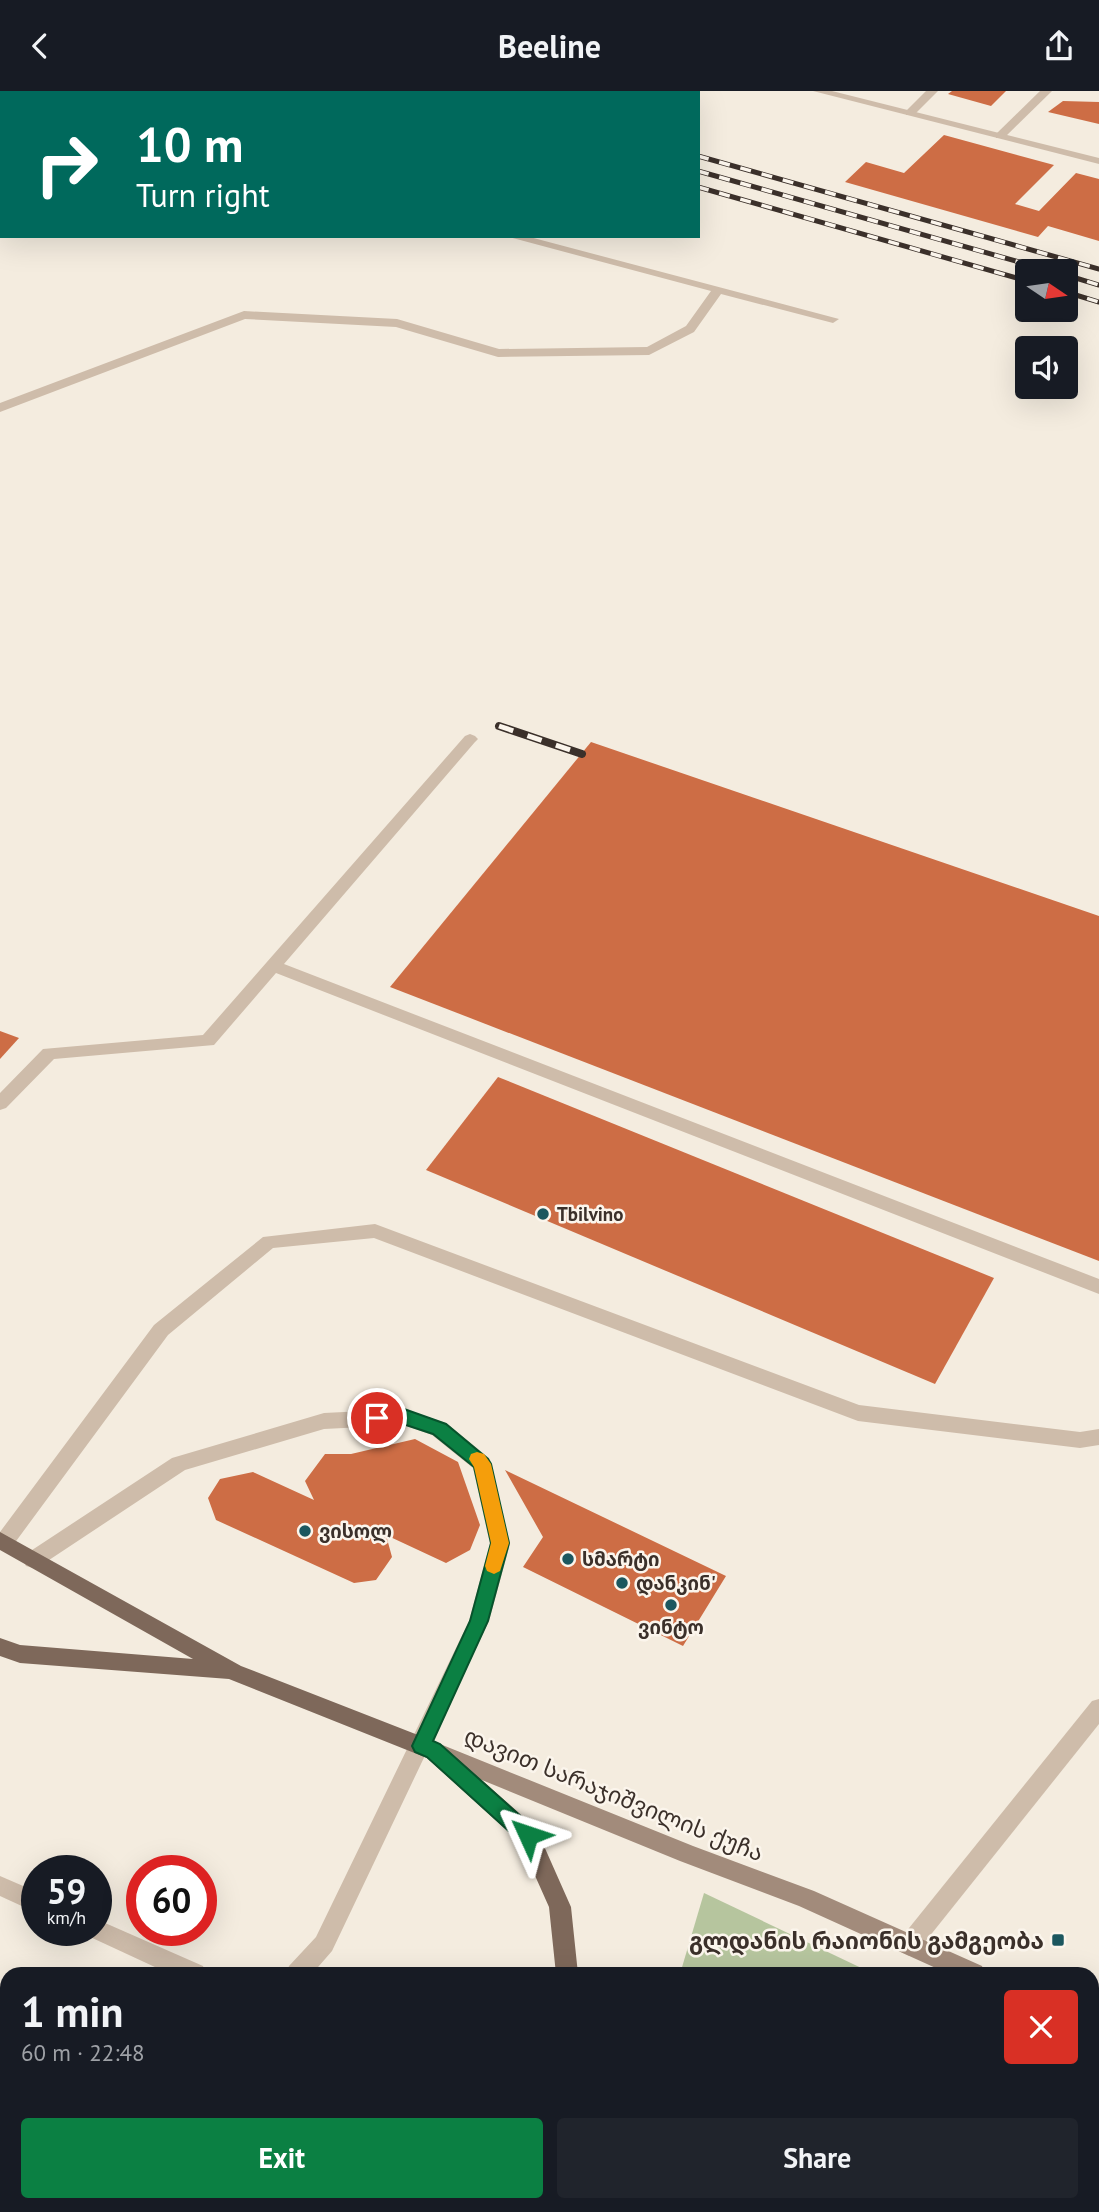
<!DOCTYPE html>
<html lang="en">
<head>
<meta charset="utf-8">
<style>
	body { margin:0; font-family:"PT Sans","Noto Sans Georgian",sans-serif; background:#20242c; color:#f1f3f6; height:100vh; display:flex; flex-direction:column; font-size:26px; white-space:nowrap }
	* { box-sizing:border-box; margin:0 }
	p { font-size:23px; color:#9ea1a6 }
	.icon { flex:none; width:38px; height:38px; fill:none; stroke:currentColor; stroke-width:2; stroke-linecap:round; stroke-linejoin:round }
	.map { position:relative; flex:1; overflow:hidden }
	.panel { position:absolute; left:0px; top:1876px; width:1099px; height:245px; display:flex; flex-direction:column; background:#171b24; border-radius:21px 21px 0 0; box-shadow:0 7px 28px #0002 }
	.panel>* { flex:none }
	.banner { position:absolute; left:0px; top:0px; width:700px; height:147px; box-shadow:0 7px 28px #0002; background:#00695c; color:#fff; overflow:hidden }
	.needle { width:46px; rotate:103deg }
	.tools { position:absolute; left:1015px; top:168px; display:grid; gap:14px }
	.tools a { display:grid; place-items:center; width:63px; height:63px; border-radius:7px; background:#171b24; box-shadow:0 7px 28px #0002; font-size:35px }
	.speed { position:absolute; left:21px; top:1764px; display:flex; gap:14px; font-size:35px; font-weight:700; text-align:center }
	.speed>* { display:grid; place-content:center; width:91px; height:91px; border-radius:50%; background:#171b24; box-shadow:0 7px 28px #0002; line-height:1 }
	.speed small { font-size:18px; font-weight:400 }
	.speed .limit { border:10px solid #d22; background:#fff; color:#111 }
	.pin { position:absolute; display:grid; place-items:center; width:60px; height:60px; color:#fff; margin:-30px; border:4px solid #fff; border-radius:50%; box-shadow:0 2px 7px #0007 }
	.me { position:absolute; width:77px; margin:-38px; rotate:312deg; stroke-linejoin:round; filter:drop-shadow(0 0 5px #0008) }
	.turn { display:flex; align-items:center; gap:24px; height:147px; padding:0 21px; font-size:32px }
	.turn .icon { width:91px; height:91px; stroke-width:2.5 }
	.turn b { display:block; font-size:49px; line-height:60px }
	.round { display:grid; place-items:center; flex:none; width:74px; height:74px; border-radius:7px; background:#20242c }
	.summary { display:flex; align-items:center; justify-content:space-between; height:119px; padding:0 21px }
	h1 { font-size:42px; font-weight:700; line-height:52px }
	.primary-button { display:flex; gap:14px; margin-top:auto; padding:14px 21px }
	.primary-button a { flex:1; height:80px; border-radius:7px; background:#0b8043; color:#fff; font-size:28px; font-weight:700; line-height:80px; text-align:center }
	.primary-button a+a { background:#20242c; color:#f1f3f6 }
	header { display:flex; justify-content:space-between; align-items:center; height:91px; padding:0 21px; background:#171b24; font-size:32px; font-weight:700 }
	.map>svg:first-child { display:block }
</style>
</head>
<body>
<header><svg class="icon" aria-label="back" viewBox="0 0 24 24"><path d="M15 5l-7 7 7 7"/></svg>Beeline<svg class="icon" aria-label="share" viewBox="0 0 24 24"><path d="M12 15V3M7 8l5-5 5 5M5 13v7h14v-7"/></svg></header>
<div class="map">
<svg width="1099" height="2121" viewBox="0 0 1099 2121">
	<rect width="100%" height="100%" fill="#f4ecdf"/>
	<g fill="#b6c59e">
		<path d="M704 1802 874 1883H680Z"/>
		<path d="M1092 1988 1099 1991V2121H671L666 2114H1092Z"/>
	</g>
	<g fill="#cd6d45">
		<path d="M952 0H1006L991 15 948 3Z"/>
		<path d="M1063 10 1099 11V33L1048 21Z"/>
		<path d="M944 44 1054 74 1015 113 1039 120 1076 82 1099 88V150L1048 135 1038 146 845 91 866 71 904 82Z"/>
		<path d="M591 651 1099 825V1170L390 896Z"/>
		<path d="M0 940 19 947 0 968Z"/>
		<path d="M498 986 994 1187 935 1293 426 1079Z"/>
		<path d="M415 1348 458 1371 480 1434 470 1459 446 1472 386 1444 392 1466 376 1489 354 1492 216 1429 208 1407 220 1388 253 1381 314 1409 305 1390 325 1363H351Z"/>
		<path d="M505 1379 726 1485 683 1555 523 1476 543 1446Z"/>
	</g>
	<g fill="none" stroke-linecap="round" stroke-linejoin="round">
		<g fill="#cebcaa" fill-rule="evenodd">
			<path d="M20 0H37L38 2H22Z"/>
			<path d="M926 0H938L914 24H906V20Z"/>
			<path d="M1040 0H1052L1004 47H996V43Z"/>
			<path d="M505 145H526L839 228 833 232 721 203 694 241 649 264 498 266 396 236 245 228 0 321V312L244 220 397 228 499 258 647 256 686 235 711 200Z"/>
			<path d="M470 643 475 645 478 648 475 651 284 873 1099 1188V1203L276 882 214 954 54 968 6 1017 0 1019V1002L43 958 203 944 465 645Z"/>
			<path d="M375 1133 859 1314 1080 1341 1099 1338V1354L1080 1357 858 1330 374 1147 273 1157 168 1244 11 1457 0 1458V1441L154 1234 263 1146Z"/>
			<path d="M404 1318 446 1332 489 1367 510 1453 489 1530 332 1860 312 1883H286L289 1875 316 1846 469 1530 490 1453 473 1377 432 1344 404 1334 324 1338 185 1379 40 1475 33 1477 26 1475 23 1469 26 1463 172 1367 324 1322Z"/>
			<path d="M1099 1608V1633L917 1861 909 1865 901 1861 898 1854 901 1847 1092 1610Z"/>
			<path d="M0 1785 37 1801V1822L0 1805Z"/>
			<path d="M96 1828 203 1875 206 1883H170L88 1845 85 1839H96Z"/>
		</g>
		<path fill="#cebcaa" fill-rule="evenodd" d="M813 0H832L1099 67V73Z"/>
		<g fill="#a28b7b" fill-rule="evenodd">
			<path d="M440 1653 693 1755 814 1800 982 1875 985 1883H949L799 1815 680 1770 433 1669 429 1662 433 1655Z"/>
			<path d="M1092 1926 1099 1929V1951L1092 1948Z"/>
		</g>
		<g fill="#7e685a" fill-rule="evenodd">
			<path d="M0 1441 241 1575 441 1653 536 1737 571 1816 578 1883H556L549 1816 520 1751 427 1667 229 1588 20 1572 0 1565V1547L20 1554 193 1568 0 1459Z"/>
			<path d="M0 2061 7 2063V2087L0 2085Z"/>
			<path d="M132 2114H177L180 2121H135Z"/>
			<path d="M355 2114H399L396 2121H352Z"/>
		</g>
		<defs>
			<g id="rail-far1">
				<path d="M365 0 371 2"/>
				<path d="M416 0 423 2"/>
				<path d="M470 0 476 2"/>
				<path d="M698 65 1099 178"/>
				<path d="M698 80 1051 180"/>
				<path d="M698 96 1027 190"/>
				<path d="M1066 184 1099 194"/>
				<path d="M1066 201 1099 211"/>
			</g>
			<path id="rail" d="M499 635 582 663"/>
		</defs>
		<use href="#rail-far1" stroke="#3b302a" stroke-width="5"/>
		<use href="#rail" stroke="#3b302a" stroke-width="8"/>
		<use href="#rail-far1" stroke="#fbf5ec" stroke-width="3.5" stroke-dasharray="11" stroke-linecap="butt"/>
		<use href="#rail" stroke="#fbf5ec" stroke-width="5" stroke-dasharray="15" stroke-linecap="butt"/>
	</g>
	<path fill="#0b8043" stroke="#07532c" stroke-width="2" d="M404 1318 446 1333 488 1368 491 1373 509 1452 488 1530 433 1650 440 1653 535 1738 538 1744 535 1751 528 1753 521 1751 427 1666 415 1661 412 1655 470 1530 491 1452 474 1376 433 1343 403 1333 371 1332 369 1327 371 1322Z"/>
	<path fill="#f59e0b" d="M477 1361 484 1363 491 1373 509 1452 500 1480 494 1483 487 1480 485 1475 491 1452 474 1376 469 1368 471 1363Z"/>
	<g fill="#1c575f" stroke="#fbf5ec" stroke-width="2.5">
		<circle cx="543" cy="1123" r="7"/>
		<circle cx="305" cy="1440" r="7"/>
		<circle cx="568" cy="1468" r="7"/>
		<circle cx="622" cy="1492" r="7"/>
		<circle cx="671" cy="1514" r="7"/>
		<rect x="1051" y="1842" width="14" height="14" rx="3.5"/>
	</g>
	<g text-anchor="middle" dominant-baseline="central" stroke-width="5" stroke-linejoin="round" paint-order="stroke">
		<g font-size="19" font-weight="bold" fill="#3b302a" stroke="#fbf5ec" text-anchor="start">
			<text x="557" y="1123">Tbilvino</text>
			<text x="319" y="1440">ვისოლ</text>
			<text x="582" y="1468">სმარტი</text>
			<text x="636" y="1492">დანკინ'</text>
			<text x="671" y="1536" text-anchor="middle">ვინტო</text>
		</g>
		<g font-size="23" fill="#3b302a" stroke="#fbf5ec">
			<text transform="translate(614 1703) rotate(22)">დავით სარაჯიშვილის ქუჩა</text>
		</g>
		<g font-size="23" font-weight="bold" fill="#3b302a" stroke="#fbf5ec" text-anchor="end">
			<text x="1044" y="1849">გლდანის რაიონის გამგეობა</text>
		</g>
	</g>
</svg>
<div class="tools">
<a><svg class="needle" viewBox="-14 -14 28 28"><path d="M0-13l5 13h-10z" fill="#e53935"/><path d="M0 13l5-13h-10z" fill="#9ea1a6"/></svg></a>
<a><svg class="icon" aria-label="sound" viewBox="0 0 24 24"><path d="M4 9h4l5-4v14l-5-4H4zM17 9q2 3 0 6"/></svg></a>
</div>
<div class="speed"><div>59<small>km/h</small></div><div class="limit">60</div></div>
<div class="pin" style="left:377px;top:1327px;background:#d93025"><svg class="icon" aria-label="arrive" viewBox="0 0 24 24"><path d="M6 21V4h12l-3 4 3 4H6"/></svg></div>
<svg class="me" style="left:528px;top:1744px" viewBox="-20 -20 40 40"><path d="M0-17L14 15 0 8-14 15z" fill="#0b8043" stroke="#fff" stroke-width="4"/></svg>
<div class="banner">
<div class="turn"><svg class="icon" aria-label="right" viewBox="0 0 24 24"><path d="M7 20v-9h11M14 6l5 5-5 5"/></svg><div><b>10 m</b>Turn right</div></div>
</div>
<section class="panel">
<div class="summary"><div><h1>1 min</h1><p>60 m · 22:48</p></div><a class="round" style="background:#d93025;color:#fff"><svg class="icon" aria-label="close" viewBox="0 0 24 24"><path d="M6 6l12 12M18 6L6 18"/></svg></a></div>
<div class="primary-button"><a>Exit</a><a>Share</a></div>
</section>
</div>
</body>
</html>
